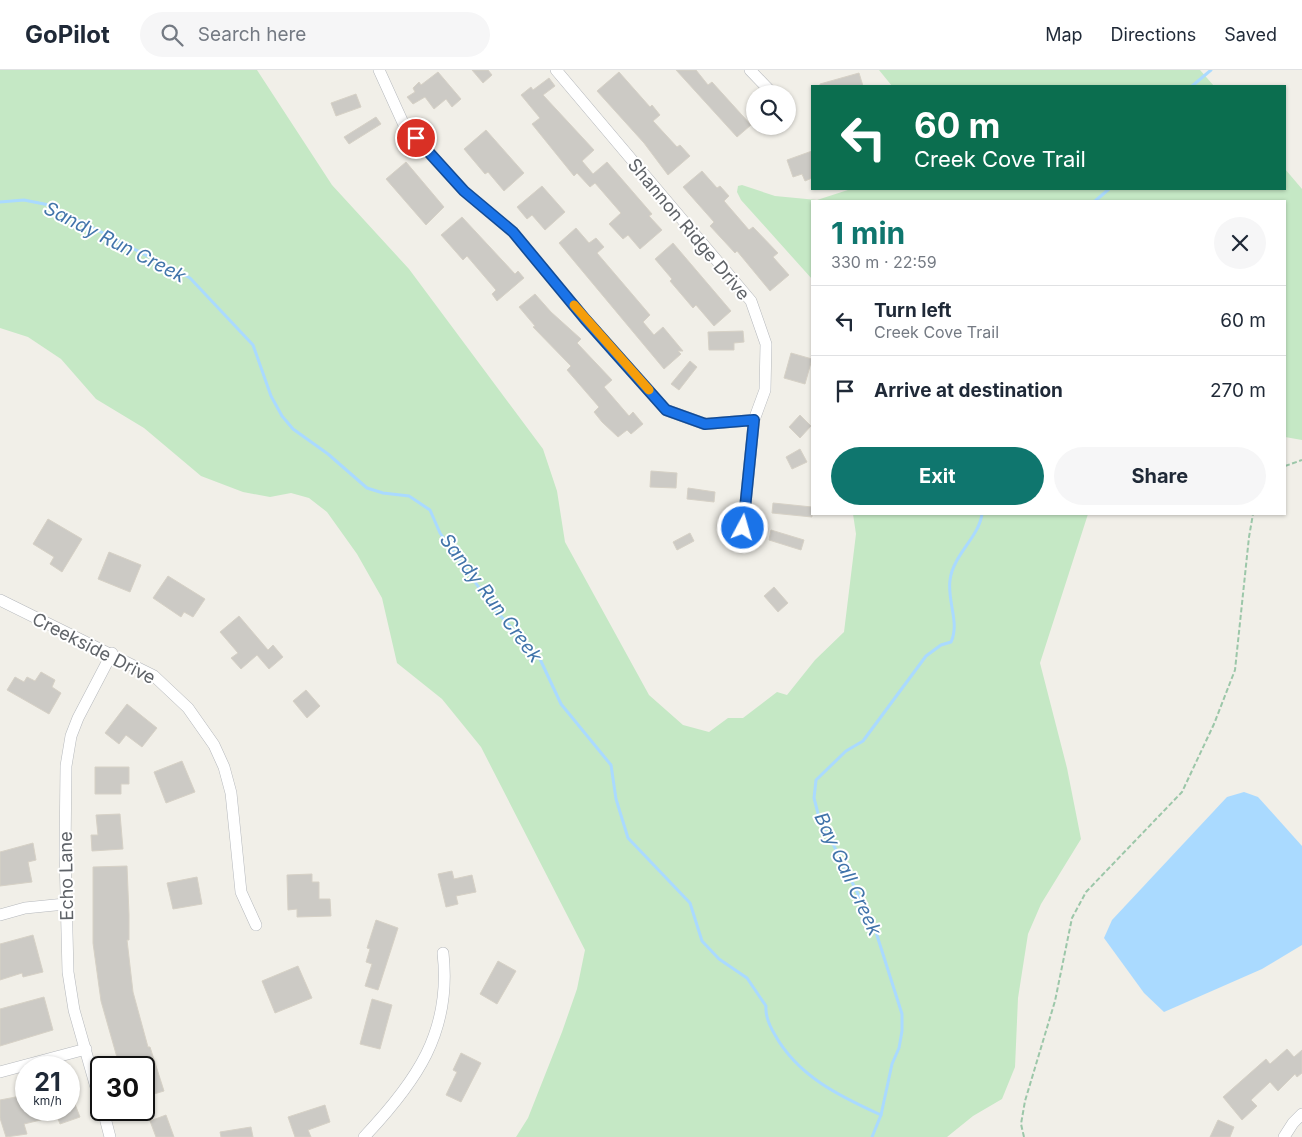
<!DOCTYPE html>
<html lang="en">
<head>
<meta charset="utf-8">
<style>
	body { margin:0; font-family:Inter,sans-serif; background:#f6f6f7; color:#1f2937; height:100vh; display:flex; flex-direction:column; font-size:19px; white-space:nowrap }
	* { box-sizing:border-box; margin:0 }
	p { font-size:16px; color:#747a83 }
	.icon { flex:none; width:28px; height:28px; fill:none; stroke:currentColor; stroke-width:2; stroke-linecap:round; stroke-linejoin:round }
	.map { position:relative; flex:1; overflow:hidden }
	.side { position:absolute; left:811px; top:130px; width:475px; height:315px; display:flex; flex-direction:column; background:#fff; border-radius:0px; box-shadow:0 1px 4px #0004 }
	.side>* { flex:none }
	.banner { position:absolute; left:811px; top:15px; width:475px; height:105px; border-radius:0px; box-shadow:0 1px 4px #0004; background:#0b6e4f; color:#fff; overflow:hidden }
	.buttons { position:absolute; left:746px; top:15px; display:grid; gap:10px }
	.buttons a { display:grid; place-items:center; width:50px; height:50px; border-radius:50%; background:#fff; box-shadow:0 1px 4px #0004; font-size:25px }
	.speed { position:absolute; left:15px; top:986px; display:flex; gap:10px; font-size:25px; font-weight:700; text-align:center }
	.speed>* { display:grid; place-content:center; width:65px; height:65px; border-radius:50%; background:#fff; box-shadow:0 1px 4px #0004; line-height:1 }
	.speed small { font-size:12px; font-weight:400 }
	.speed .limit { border:2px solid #111; border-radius:8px; background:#fff; color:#111 }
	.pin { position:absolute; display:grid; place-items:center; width:42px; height:42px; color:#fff; margin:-21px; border:2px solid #fff; border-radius:50%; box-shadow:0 1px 5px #0007 }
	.me { position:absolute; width:55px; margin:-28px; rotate:6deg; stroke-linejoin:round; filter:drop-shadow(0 0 4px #0008) }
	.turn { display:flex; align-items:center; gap:18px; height:105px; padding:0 20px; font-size:22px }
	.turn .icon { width:65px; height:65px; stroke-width:2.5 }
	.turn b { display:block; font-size:35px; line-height:42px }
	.round { display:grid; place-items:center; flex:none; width:52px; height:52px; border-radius:26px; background:#f6f6f7 }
	.head { display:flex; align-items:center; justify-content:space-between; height:85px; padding:0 20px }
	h1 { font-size:30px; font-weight:700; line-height:38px; color:#0f766e }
	.primary-button { display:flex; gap:10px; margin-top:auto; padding:10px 20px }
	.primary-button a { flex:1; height:58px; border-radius:30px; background:#0f766e; color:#fff; font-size:20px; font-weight:700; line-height:58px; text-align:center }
	.primary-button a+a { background:#f6f6f7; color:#1f2937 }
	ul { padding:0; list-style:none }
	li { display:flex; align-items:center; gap:15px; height:70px; padding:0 20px; border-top:1px solid #e0e1e3 }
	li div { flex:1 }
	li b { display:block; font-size:19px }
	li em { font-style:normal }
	header { display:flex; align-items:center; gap:30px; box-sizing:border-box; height:70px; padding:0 25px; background:#fff; border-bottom:1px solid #e0e1e3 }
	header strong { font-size:24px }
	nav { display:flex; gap:28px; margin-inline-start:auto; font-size:18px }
	.search { width:350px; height:45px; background:#f6f6f7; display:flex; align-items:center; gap:12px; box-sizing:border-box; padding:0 18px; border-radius:28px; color:#747a83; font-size:19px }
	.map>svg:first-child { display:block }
</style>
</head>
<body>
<header>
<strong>GoPilot</strong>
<div class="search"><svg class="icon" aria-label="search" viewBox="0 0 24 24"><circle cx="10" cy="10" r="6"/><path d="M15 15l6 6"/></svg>Search here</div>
<nav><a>Map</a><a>Directions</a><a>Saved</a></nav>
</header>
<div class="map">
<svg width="1302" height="1067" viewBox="0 0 1302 1067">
	<rect width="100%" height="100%" fill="#f1efe8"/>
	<g fill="#c5e8c5">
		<path d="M0 0H257L332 115 409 199 543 379 557 421 565 472 649 625 683 655 709 662 728 648H743L777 622 787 625 815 590 844 562 856 464 853 444H1088L1040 593 1067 698 1081 769 1041 834 1028 864 1018 928 1015 997 1002 1029 973 1046 947 1067H516L528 1048 562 962 577 919 585 880 481 677 442 629 397 593 382 528 357 484 327 442 309 428 291 423 270 427 243 422 201 406 144 358 96 329 61 289 28 267 0 258Z"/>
		<path d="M879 0H1200L1214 16H892Z"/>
		<path d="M1285 99 1302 119V370L1285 367V131H812V209L741 130 737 122 738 116 742 115 775 126 817 130 851 119H1285Z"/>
	</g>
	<path fill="#aadaff" d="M1244 722 1258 727 1302 776V875L1262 899 1164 942 1144 923 1104 868 1112 850 1227 727Z"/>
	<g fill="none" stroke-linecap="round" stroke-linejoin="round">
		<g stroke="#aadaff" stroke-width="3">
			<path d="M1192 16 1211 0"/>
			<path d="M1095 131 1109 119"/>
			<path d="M0 132 24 130 49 135 190 208 253 275 271 326 282 346 293 359 328 384 367 418 383 423 409 426 430 440 440 463 495 540 539 587 561 634 611 695 616 729 628 768 690 833 702 871 719 889 747 908 766 936C765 946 769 955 775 965 798 1006 839 1026 881 1045"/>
			<path d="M872 1067 881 1045 892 994 899 978 902 961V944L874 856 834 776 821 755 814 728 816 710 846 681 863 671 926 586 941 575 951 572C960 553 947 531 950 510 953 485 979 467 982 444"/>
		</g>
	</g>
	<g fill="#cccac5" stroke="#d6d1c6">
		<path d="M472 0H488L492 5 483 13Z"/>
		<path d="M676 0H696L708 15 712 12 751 55 737 67Z"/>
		<path d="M438 2 461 29 452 37 446 29 434 39 425 27 413 34 407 27 415 22 413 18 419 12 421 15Z"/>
		<path d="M619 2 650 37 652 35 660 45 653 51 677 77 680 75 690 86 668 105 644 73 597 21Z"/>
		<path d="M859 3 863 16H820V14Z"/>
		<path d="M549 8 555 16 543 25 594 80 582 91 593 104 607 92 652 144 649 146 662 160 640 179 628 165 623 169 609 154 621 143 595 113 590 117 577 103 574 106 532 54 540 48 521 25 531 17 533 20Z"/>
		<path d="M356 24 361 37 336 46 331 33Z"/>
		<path d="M376 47 381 54 349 74 344 67Z"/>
		<path d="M486 60 524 103 504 121 488 102 485 104 464 79Z"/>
		<path d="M812 81V108L805 111 802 104 793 107 787 90Z"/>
		<path d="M406 92 444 137 426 155 386 109Z"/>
		<path d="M702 101 717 118 720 116 729 126 724 131 749 160 753 157 778 183 773 187 789 205 770 221 737 181 735 183 710 156 714 152 683 117Z"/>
		<path d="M542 116 565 142 545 160 532 145 527 149 517 137Z"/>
		<path d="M462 147 515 204 518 201 524 208 497 231 492 224 496 220 467 186 463 190 441 165Z"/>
		<path d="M576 158 589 173 596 168 604 177 597 183 650 245 643 252 654 265 663 257 683 281H678L681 284 664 299 559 173Z"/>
		<path d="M673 173 731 241 714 256 696 235 693 238 670 211 672 209 655 189Z"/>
		<path d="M535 224 551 242 581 269 577 273 612 310 604 317 629 346 633 342 643 354 631 364 627 360 618 367 602 352 594 342 599 337 567 300 571 296 533 257 535 256 519 237Z"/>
		<path d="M743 261 744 272 734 273V280H709L708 262Z"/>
		<path d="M791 283 812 289 805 314 784 308Z"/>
		<path d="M690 291 697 297 679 320 671 314Z"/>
		<path d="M800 345 811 356 800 368 789 357Z"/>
		<path d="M800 379 807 392 792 399 786 387Z"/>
		<path d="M651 401 677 403 676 418 650 417Z"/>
		<path d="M688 418 715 422 714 432 687 429Z"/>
		<path d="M773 433 812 437V447L772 443Z"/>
		<path d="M48 449 82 469 62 502 50 494 54 487 33 474Z"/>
		<path d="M771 460 804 470 801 480 769 470Z"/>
		<path d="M690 463 694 471 677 480 673 472Z"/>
		<path d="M109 482 141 495 130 522 98 509Z"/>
		<path d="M168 506 205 529 193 547 184 542 181 547 153 528Z"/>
		<path d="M774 517 788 533 778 542 764 526Z"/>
		<path d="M239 546 268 580 273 575 283 587 269 599 257 585 241 599 231 588 238 583 220 562Z"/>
		<path d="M41 602 55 610 52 617 61 623 49 644 7 620 15 607 24 612 27 607 35 611Z"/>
		<path d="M306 620 320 636 307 648 293 631Z"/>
		<path d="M127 634 157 658 142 677 126 665 119 674 105 663Z"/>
		<path d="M182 691 195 722 166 733 154 702Z"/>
		<path d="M95 697H129V714H121V724H95Z"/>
		<path d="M120 744 123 779 92 781 91 765H98L96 745Z"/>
		<path d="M33 773 36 790 28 792 32 812 0 816V782Z"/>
		<path d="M127 796 129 845V870H127L133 922 148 977H150L164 1021 144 1027V998H120L101 931 93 873V797Z"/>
		<path d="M452 801 454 809 472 805 476 822 456 826 458 834 446 837 438 804Z"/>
		<path d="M312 804V812H319V829H330L331 846 297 847V839L288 840 287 805Z"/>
		<path d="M197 807 202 834 173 839 167 813Z"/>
		<path d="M376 850 398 858 378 920 365 916 372 894 366 892 370 879 367 878Z"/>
		<path d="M33 865 43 902 23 907 22 903 0 910V874Z"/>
		<path d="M498 891 516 901 497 934 480 924Z"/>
		<path d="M298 896 312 928 275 943 262 911Z"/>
		<path d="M44 927 53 960 0 976V939Z"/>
		<path d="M372 929 392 935 380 979 360 974Z"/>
		<path d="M1287 979 1294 987 1302 980V1003L1297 1007 1295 1004 1278 1021 1270 1012 1251 1030 1257 1036 1242 1050 1223 1027 1266 989 1270 994Z"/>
		<path d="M461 983 481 993 461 1032 446 1025 457 1002 453 1000Z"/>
		<path d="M69 1019 80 1047 60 1054 57 1046 24 1054 27 1064 6 1067 0 1048V1030L26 1025V1040H69Z"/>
		<path d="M325 1035 330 1052 308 1060 311 1067H295L288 1047Z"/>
		<path d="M166 1045 174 1067H156L150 1051Z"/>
		<path d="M1218 1050 1234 1057 1230 1067H1210Z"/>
		<path d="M251 1057 253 1067H221L220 1062Z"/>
	</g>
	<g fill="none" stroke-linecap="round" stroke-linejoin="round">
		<defs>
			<g id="street">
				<path d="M379 0 404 55 464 121 513 162 585 249 666 340 705 354 754 350"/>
				<path d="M556 0 751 231 766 274 765 320 754 350 743 458"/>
				<path d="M750 0 773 24"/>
				<path d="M788 39 789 41"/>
				<path d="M0 530 154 606 188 638 214 675 224 697 231 723 241 822 256 855"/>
				<path d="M0 845 25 838 65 834"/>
				<path d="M0 1002 86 979"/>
				<path d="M101 1035 74 940 68 902 65 784 66 696 71 666 78 648 112 583"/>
				<path d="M103 1040 110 1067"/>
				<path d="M364 1067C416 1012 452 962 443 883"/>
				<path d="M1284 1067 1293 1053 1302 1044"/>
			</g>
		</defs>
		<use href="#street" stroke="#b5b8bc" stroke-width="12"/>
		<g stroke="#9cc7a9" stroke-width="2" stroke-dasharray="5 2.5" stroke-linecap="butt">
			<path d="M1285 396 1302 390"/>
			<path d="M1024 1067 1021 1054 1025 1031 1055 931 1072 848 1086 822 1182 722 1214 654 1235 600 1249 467 1253 444"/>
		</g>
		<use href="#street" stroke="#fff" stroke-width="11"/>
	</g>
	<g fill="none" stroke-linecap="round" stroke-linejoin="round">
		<defs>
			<path id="route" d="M416 68 464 121 513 162 585 249 666 340 705 354 754 350 743 458"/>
		</defs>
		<use href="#route" stroke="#114b97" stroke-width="12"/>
		<use href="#route" stroke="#1a73e8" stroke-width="9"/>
		<path stroke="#f59e0b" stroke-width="9" d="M574 235 649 320"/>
	</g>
	<g text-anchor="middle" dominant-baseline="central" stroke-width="4" stroke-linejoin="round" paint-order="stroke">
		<g font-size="18" fill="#5f6368" stroke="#fff">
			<text transform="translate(689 159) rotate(50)">Shannon Ridge Drive</text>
			<text transform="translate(94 578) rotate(27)">Creekside Drive</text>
			<text transform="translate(66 806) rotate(-91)">Echo Lane</text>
		</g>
		<g font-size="19" font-style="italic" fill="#4174aa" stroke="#fff">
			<text transform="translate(115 172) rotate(27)">Sandy Run Creek</text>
			<text transform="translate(491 528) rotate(53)">Sandy Run Creek</text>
			<text transform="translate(848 804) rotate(65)">Bay Gall Creek</text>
		</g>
	</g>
</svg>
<div class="buttons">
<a><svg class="icon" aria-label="search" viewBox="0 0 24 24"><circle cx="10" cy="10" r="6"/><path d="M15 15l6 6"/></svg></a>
</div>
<div class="speed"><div>21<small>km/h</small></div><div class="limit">30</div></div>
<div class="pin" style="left:416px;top:68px;background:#d93025"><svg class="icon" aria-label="arrive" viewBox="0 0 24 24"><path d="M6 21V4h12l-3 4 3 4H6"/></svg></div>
<svg class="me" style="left:743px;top:458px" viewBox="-20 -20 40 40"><circle r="17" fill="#1a73e8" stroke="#fff" stroke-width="3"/><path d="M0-11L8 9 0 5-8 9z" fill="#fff"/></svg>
<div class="banner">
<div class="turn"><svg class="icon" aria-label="left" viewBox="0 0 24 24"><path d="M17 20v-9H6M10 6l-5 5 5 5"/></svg><div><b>60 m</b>Creek Cove Trail</div></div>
</div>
<section class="side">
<div class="head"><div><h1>1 min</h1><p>330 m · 22:59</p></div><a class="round"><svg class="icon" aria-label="close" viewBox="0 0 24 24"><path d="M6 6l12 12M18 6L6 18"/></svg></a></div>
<ul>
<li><svg class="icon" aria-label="left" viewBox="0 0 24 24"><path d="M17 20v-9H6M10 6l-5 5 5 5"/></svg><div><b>Turn left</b><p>Creek Cove Trail</p></div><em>60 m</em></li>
<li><svg class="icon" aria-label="arrive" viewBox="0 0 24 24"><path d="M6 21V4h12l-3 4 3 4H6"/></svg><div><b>Arrive at destination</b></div><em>270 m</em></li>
</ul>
<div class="primary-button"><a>Exit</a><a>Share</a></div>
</section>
</div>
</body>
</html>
